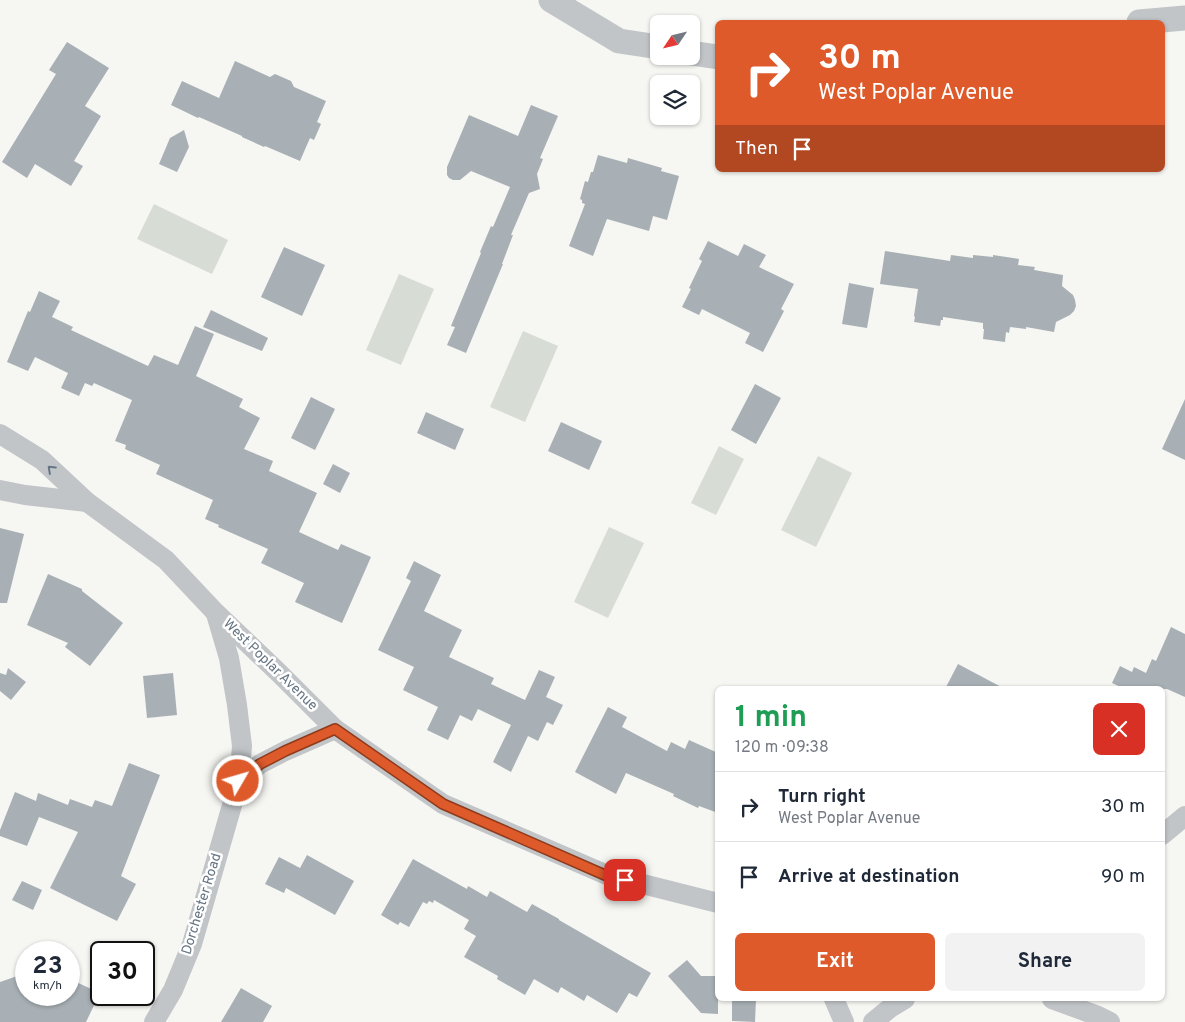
<!DOCTYPE html>
<html lang="en">
<head>
<meta charset="utf-8">
<style>
	body { margin:0; font-family:Overpass,sans-serif; background:#f2f2f3; color:#1f2937; height:100vh; display:flex; flex-direction:column; font-size:19px; white-space:nowrap }
	* { box-sizing:border-box; margin:0 }
	p { font-size:16px; color:#747a83 }
	.icon { flex:none; width:28px; height:28px; fill:none; stroke:currentColor; stroke-width:2; stroke-linecap:round; stroke-linejoin:round }
	.map { position:relative; flex:1; overflow:hidden }
	.drawer { position:absolute; left:715px; top:686px; width:450px; height:315px; display:flex; flex-direction:column; background:#fff; border-radius:8px; box-shadow:0 1px 4px #0004 }
	.drawer>* { flex:none }
	.top-card { position:absolute; left:715px; top:20px; width:450px; height:152px; border-radius:8px; box-shadow:0 1px 4px #0004; background:#de5a2a; color:#fff; overflow:hidden }
	.needle { width:32px; rotate:235deg }
	.fabs { position:absolute; left:650px; top:15px; display:grid; gap:10px }
	.fabs a { display:grid; place-items:center; width:50px; height:50px; border-radius:8px; background:#fff; box-shadow:0 1px 4px #0004; font-size:25px }
	.speed { position:absolute; left:15px; top:941px; display:flex; gap:10px; font-size:25px; font-weight:700; text-align:center }
	.speed>* { display:grid; place-content:center; width:65px; height:65px; border-radius:50%; background:#fff; box-shadow:0 1px 4px #0004; line-height:1 }
	.speed small { font-size:12px; font-weight:400 }
	.speed .limit { border:2px solid #111; border-radius:8px; background:#fff; color:#111 }
	.pin { position:absolute; display:grid; place-items:center; width:42px; height:42px; color:#fff; margin:-21px; border-radius:10px; box-shadow:0 2px 8px #0006 }
	.me { position:absolute; width:55px; margin:-28px; rotate:52deg; stroke-linejoin:round; filter:drop-shadow(0 0 4px #0008) }
	.turn { display:flex; align-items:center; gap:18px; height:105px; padding:0 20px; font-size:22px }
	.turn .icon { width:65px; height:65px; stroke-width:2.5 }
	.turn b { display:block; font-size:35px; line-height:42px }
	.then { display:flex; align-items:center; height:48px; padding:0 20px; background:#0003; gap:10px; font-size:19px }
	.round { display:grid; place-items:center; flex:none; width:52px; height:52px; border-radius:8px; background:#f2f2f3 }
	.head { display:flex; align-items:center; justify-content:space-between; height:85px; padding:0 20px }
	h1 { font-size:30px; font-weight:700; line-height:38px; color:#1e9e55 }
	.primary-button { display:flex; gap:10px; margin-top:auto; padding:10px 20px }
	.primary-button a { flex:1; height:58px; border-radius:8px; background:#de5a2a; color:#fff; font-size:20px; font-weight:700; line-height:58px; text-align:center }
	.primary-button a+a { background:#f2f2f3; color:#1f2937 }
	ul { padding:0; list-style:none }
	li { display:flex; align-items:center; gap:15px; height:70px; padding:0 20px; border-top:1px solid #e0e1e3 }
	li div { flex:1 }
	li b { display:block; font-size:19px }
	li em { font-style:normal }
	.map>svg:first-child { display:block }
</style>
</head>
<body>
<div class="map">
<svg width="1185" height="1022" viewBox="0 0 1185 1022">
	<rect width="100%" height="100%" fill="#f6f6f3"/>
	<g fill="#d7ddd4">
		<path d="M154 204 228 240 212 274 137 239Z"/>
		<path d="M399 274 434 289 401 365 366 350Z"/>
		<path d="M523 331 558 346 525 422 490 407Z"/>
		<path d="M719 446 744 459 716 515 691 503Z"/>
		<path d="M818 456 852 473 816 547 781 530Z"/>
		<path d="M609 527 644 543 608 618 574 602Z"/>
	</g>
	<g fill="#a8b0b5">
		<path d="M67 42 109 68 85 106 101 116 74 161 83 166 71 186 35 164 27 178 2 162 56 74 49 70Z"/>
		<path d="M235 61 270 77 275 74 291 81 294 87 326 101 317 122 321 124 314 140 310 138 300 161 265 146 264 147 242 137V136L199 117 198 118 171 105 182 81 219 98Z"/>
		<path d="M531 105 558 116 540 158 543 159 537 174 540 189 529 193 511 235H513L502 264H503L466 353 447 345 455 327 451 326 481 253 480 252 491 226 493 227 510 187 471 171 460 180H453L449 178 447 175V167L469 115 518 136Z"/>
		<path d="M184 130 189 147 177 172 159 164 170 138Z"/>
		<path d="M598 155 627 163 628 158 662 168 661 171 679 176 667 220 653 216 649 231 607 219 593 256 569 246 585 204 582 203V200L580 199 585 181 588 182 591 172H593Z"/>
		<path d="M708 241 738 256 744 244 766 255 759 267 794 284 781 309 784 311 763 352 745 343 750 333 702 309 699 315 682 307 691 289 689 288 702 261 699 259Z"/>
		<path d="M284 247 325 265 302 316 261 297Z"/>
		<path d="M885 251 950 261 951 255 973 258V255L993 257V255L1019 259 1018 265 1035 267 1034 270 1063 275 1062 286 1073 295 1075 300 1076 306 1074 311 1070 315 1056 322 1054 332 1026 327V329L1010 327 1009 333 1006 332 1005 342 983 339 984 329H983V323L943 317V320H941L940 326 914 322 915 317 914 316 918 289 880 284Z"/>
		<path d="M849 283 874 288 867 328 842 324Z"/>
		<path d="M39 291 60 301 52 317 73 327 71 330 148 366 154 355 178 365 195 326 214 334 196 376 243 399 239 407 260 418 244 449 273 461 269 471 317 493 299 532 338 550 341 544 371 557 342 623 295 602 304 583 261 563 268 549 218 527 219 525 205 519 213 500 156 474 160 465 125 449 126 445 115 441 132 400 94 383 92 386 85 383 79 396 61 388 68 373 35 357 28 371 7 362 28 311 30 312Z"/>
		<path d="M211 310 268 338 262 351 203 327Z"/>
		<path d="M755 384 781 398 756 444 731 430Z"/>
		<path d="M311 397 335 409 315 450 291 438Z"/>
		<path d="M1185 399V460L1162 449Z"/>
		<path d="M426 412 464 429 455 450 417 433Z"/>
		<path d="M561 422 602 441 589 470 548 451Z"/>
		<path d="M333 464 350 473 340 493 323 484Z"/>
		<path d="M0 528 24 534 7 603H0Z"/>
		<path d="M414 561 441 575 424 611 462 630 449 657 494 678 491 684 525 700 539 670 555 677 546 697 563 705 553 725 547 722 538 741 528 736 511 772 493 762 511 725 478 709 472 721 460 715 448 740 427 730 438 707 403 690 414 667 378 650 411 581 406 578Z"/>
		<path d="M48 574 82 589V591L123 623 90 666 65 647 68 643 27 625Z"/>
		<path d="M1171 627 1185 634V697L1167 689H1125L1112 683 1120 666 1132 672 1134 667 1146 673 1152 659 1156 661Z"/>
		<path d="M958 664 1005 689H945Z"/>
		<path d="M8 668 26 682 11 700 0 691V673L6 675Z"/>
		<path d="M173 673 177 715 147 718 143 676Z"/>
		<path d="M608 707 627 717 622 727 667 751 671 742 685 749 689 740 718 753V813L699 806 698 808 673 796 674 794 626 773 616 794 575 772Z"/>
		<path d="M129 763 160 775 121 876 136 884 117 921 50 888 78 832 39 817 27 846 0 836V830L15 792 36 801 38 793 68 805 70 799 92 807 95 800 112 806Z"/>
		<path d="M307 855 354 881 335 915 286 888 284 893 265 884 279 857 300 868Z"/>
		<path d="M413 859 467 889 468 886 487 897 490 891 527 912 532 904 559 919V920L651 973 637 997 629 993 617 1013 587 995 584 1001 561 987 558 993 534 979 525 995 497 979 498 976 464 957 476 936 464 929 469 920 434 900 433 903 429 901 427 904 423 902 409 927 400 922 398 925 381 915Z"/>
		<path d="M22 881 42 890 33 910 12 900Z"/>
		<path d="M687 960 701 976H718V1014L701 1013 668 976Z"/>
		<path d="M26 973V995H69V992L74 981 100 993 86 1022H0V982Z"/>
		<path d="M241 988 272 1006 263 1022H221Z"/>
		<path d="M732 999H756L755 1022 732 1021Z"/>
	</g>
	<g fill="none" stroke-linecap="round" stroke-linejoin="round">
		<g stroke="#c1c5c8" stroke-width="20">
			<path d="M0 434 42 460 87 502 166 560 215 612 279 673 335 729 443 804 607 875 718 903"/>
			<path d="M0 490 25 495 87 502"/>
			<path d="M216 614 229 658 237 705 242 746 239 781"/>
			<path d="M1162 835 1185 816"/>
			<path d="M834 999 844 1022"/>
			<path d="M1052 999 1098 1016 1110 1022"/>
			<path d="M154 1022 173 990 192 944 239 781 260 764 285 751 335 729"/>
			<path d="M873 1022 890 1008 905 999"/>
		</g>
		<g stroke="#c1c5c8" stroke-width="25">
			<path d="M551 0 619 41 659 47"/>
			<path d="M1139 22 1185 18"/>
			<path d="M691 53 718 57"/>
		</g>
	</g>
	<defs><path id="oneway-chevron" d="M-2-3.5L2.5 0L-2 3.5" fill="none" stroke-width="1.6" stroke-linecap="round" stroke-linejoin="round" transform="scale(1.25)"/></defs>
	<use stroke="#667583" href="#oneway-chevron" transform="translate(51 469) rotate(-137)"/>
	<g fill="none" stroke-linecap="round" stroke-linejoin="round">
		<defs>
			<path id="route" d="M238 781 260 764 285 751 335 729 443 804 607 876 625 880"/>
		</defs>
		<use href="#route" stroke="#903a1b" stroke-width="12"/>
		<use href="#route" stroke="#de5a2a" stroke-width="9"/>
	</g>
	<g text-anchor="middle" dominant-baseline="central" stroke-width="5" stroke-linejoin="round" paint-order="stroke">
		<g font-size="14" fill="#667583" stroke="#fff">
			<text transform="translate(270 665) rotate(44)">West Poplar Avenue</text>
			<text transform="translate(202 904) rotate(-73)">Dorchester Road</text>
		</g>
	</g>
</svg>
<div class="fabs">
<a><svg class="needle" viewBox="-14 -14 28 28"><path d="M0-13l5 13h-10z" fill="#e53935"/><path d="M0 13l5-13h-10z" fill="#747a83"/></svg></a>
<a><svg class="icon" aria-label="layers" viewBox="0 0 24 24"><path d="M12 4l9 5-9 5-9-5zM3 14l9 5 9-5"/></svg></a>
</div>
<div class="speed"><div>23<small>km/h</small></div><div class="limit">30</div></div>
<div class="pin" style="left:625px;top:880px;background:#d93025"><svg class="icon" aria-label="arrive" viewBox="0 0 24 24"><path d="M6 21V4h12l-3 4 3 4H6"/></svg></div>
<svg class="me" style="left:238px;top:781px" viewBox="-20 -20 40 40"><circle r="17" fill="#de5a2a" stroke="#fff" stroke-width="3"/><path d="M0-11L8 9 0 5-8 9z" fill="#fff"/></svg>
<div class="top-card">
<div class="turn"><svg class="icon" aria-label="right" viewBox="0 0 24 24"><path d="M7 20v-9h11M14 6l5 5-5 5"/></svg><div><b>30 m</b>West Poplar Avenue</div></div>
<div class="then">Then<svg class="icon" aria-label="arrive" viewBox="0 0 24 24"><path d="M6 21V4h12l-3 4 3 4H6"/></svg></div>
</div>
<section class="drawer">
<div class="head"><div><h1>1 min</h1><p>120 m · 09:38</p></div><a class="round" style="background:#d93025;color:#fff"><svg class="icon" aria-label="close" viewBox="0 0 24 24"><path d="M6 6l12 12M18 6L6 18"/></svg></a></div>
<ul>
<li><svg class="icon" aria-label="right" viewBox="0 0 24 24"><path d="M7 20v-9h11M14 6l5 5-5 5"/></svg><div><b>Turn right</b><p>West Poplar Avenue</p></div><em>30 m</em></li>
<li><svg class="icon" aria-label="arrive" viewBox="0 0 24 24"><path d="M6 21V4h12l-3 4 3 4H6"/></svg><div><b>Arrive at destination</b></div><em>90 m</em></li>
</ul>
<div class="primary-button"><a>Exit</a><a>Share</a></div>
</section>
</div>
</body>
</html>
